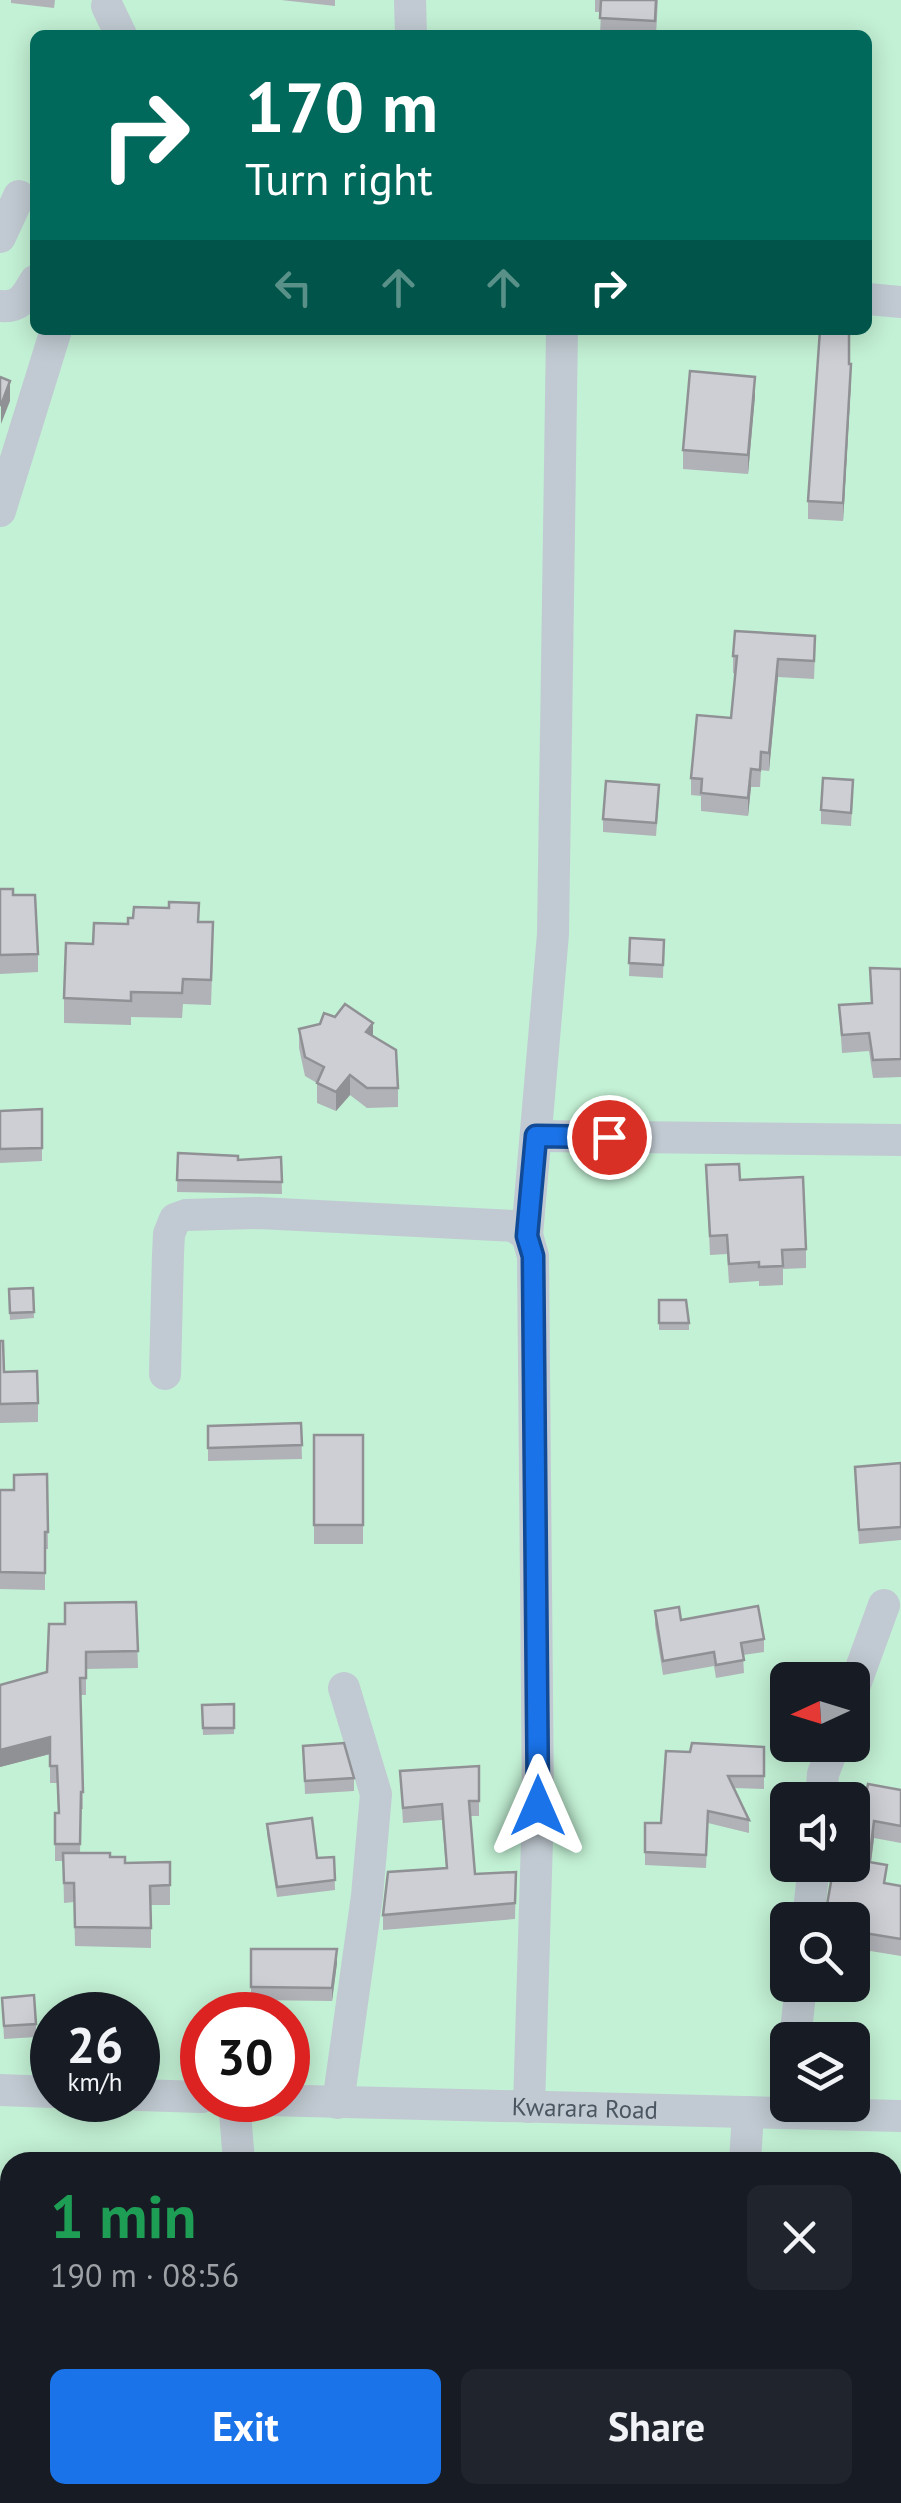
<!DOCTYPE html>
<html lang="en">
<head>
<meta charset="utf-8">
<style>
	body { margin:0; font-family:"PT Sans",sans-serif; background:#20242c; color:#f1f3f6; height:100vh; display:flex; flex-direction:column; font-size:38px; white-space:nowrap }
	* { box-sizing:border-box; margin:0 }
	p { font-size:32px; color:#9ea1a6 }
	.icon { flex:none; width:55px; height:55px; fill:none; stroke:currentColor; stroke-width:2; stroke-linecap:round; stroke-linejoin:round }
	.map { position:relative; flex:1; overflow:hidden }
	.sheet { position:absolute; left:0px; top:2152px; width:902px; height:352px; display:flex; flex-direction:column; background:#171b24; border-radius:30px 30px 0 0; box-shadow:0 5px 25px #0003 }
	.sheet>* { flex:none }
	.banner { position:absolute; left:30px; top:30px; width:842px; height:305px; border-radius:15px; box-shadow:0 5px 25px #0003; background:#00695c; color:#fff; overflow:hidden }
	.needle { width:65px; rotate:266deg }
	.fabs { position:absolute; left:770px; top:1662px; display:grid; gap:20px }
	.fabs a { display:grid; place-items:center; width:100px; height:100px; border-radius:15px; background:#171b24; box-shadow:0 5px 25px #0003; font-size:50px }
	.speed { position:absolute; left:30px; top:1992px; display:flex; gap:20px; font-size:50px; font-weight:700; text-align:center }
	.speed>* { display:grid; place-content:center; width:130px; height:130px; border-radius:50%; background:#171b24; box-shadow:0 5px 25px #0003; line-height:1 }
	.speed small { font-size:25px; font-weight:400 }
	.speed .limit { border:15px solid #d22; background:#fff; color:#111 }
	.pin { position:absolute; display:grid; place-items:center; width:85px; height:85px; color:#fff; margin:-42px; border:5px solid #fff; border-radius:50%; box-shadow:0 2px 10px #0007 }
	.me { position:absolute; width:110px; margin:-55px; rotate:0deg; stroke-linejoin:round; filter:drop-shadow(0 0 8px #0008) }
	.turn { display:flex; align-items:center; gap:35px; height:210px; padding:0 50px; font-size:45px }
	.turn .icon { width:130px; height:130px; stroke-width:2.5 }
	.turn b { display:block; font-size:70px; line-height:85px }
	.lanes { display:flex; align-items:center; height:95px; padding:0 50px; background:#0003; justify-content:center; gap:50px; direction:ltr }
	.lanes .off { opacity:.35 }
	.round { display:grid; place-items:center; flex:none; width:105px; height:105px; border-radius:15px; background:#20242c }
	.headline { display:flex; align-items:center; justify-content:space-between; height:170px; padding:0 50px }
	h1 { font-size:60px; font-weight:700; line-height:75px; color:#1e9e55 }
	.primary-button { display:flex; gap:20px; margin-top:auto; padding:20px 50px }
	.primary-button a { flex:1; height:115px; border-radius:15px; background:#1a73e8; color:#fff; font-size:40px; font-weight:700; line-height:115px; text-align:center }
	.primary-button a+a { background:#20242c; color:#f1f3f6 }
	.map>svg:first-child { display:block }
</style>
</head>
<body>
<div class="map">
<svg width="901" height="2503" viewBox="0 0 901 2503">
	<rect width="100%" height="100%" fill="#f5f3f3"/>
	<path fill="#c3f1d5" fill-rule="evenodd" d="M0 0H901V2503H0ZM35 35H868V330H35ZM788 1680H852V1745H788ZM788 1800H852V1865H788ZM788 1920H852V1985H788ZM52 2015H138V2100H52ZM202 2015H288V2100H202ZM788 2040H852V2105H788ZM10 2162H892V2495H10Z"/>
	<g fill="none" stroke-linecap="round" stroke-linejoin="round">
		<g stroke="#c1cad2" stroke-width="32">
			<path d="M410 0 411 35"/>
			<path d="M107 6 121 35"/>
			<path d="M0 237 19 196"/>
			<path d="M868 299 901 302"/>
			<path d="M0 306C20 308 26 297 35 281"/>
			<path d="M0 511 56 330"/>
			<path d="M536 1136 901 1140"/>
			<path d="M527 1235 553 934 562 330"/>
			<path d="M165 1374 168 1254 169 1234 175 1219 186 1215 259 1213 513 1226 527 1235 533 1256 538 1806 529 2107"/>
			<path d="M852 1693 884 1605"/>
			<path d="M821 1800 823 1774 834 1745"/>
			<path d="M808 1920 814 1865"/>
			<path d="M795 2040 801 1985"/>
			<path d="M0 2090 52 2092"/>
			<path d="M138 2095 202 2097"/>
			<path d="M234 2100 239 2162"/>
			<path id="s1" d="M267 2100 901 2116"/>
			<path d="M338 2103 367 1896 376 1794 344 1688"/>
			<path d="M745 2162 748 2112"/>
			<path d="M747 2503 748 2495"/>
		</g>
	</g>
	<g fill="#b0b2b7">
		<path d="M11 0H55L54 8 11 3Z"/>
		<path d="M281 0H335V6Z"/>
		<path d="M595 0H658L656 35H600L601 12H595Z"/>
		<path d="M849 364 851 381 843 521 808 519V501Z"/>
		<path d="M755 396 748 474 683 469V450Z"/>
		<path d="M815 654 814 679 778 677 769 771 761 770 760 787H751L748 816 701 811V796L691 795V778L731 718 735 674 733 673V656Z"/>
		<path d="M853 794 851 826 821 824V810Z"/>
		<path d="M659 798 656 836 603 832V819Z"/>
		<path d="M0 889 13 895 38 954V972L0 974Z"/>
		<path d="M199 922 213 947 211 1005 183 1004 182 1018 131 1017V1025L64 1023V998L93 944 128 924Z"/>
		<path d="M630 938 664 940 663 978 629 976Z"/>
		<path d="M901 969V1077L873 1078 869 1051 842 1053 839 1005 871 1003Z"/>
		<path d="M299 1029 373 1037 398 1088V1107L367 1108 350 1095 336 1111 317 1103V1083L305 1076 299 1048Z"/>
		<path d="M42 1109V1161L0 1163V1111Z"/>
		<path d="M178 1153 238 1160 281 1157 282 1194 177 1192Z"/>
		<path d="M706 1165 740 1180 806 1249V1268L783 1269V1285L759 1286V1281L729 1283 727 1254 710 1255Z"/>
		<path d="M33 1288 34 1318 10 1320 9 1289Z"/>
		<path d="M659 1300 689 1323V1330H659Z"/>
		<path d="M0 1341 4 1372 38 1403V1422L0 1423Z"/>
		<path d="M301 1423 302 1459 208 1461V1426Z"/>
		<rect x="314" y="1435" width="49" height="109"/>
		<path d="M901 1463V1540L859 1544 855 1481Z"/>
		<path d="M47 1474 48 1549H45V1590L0 1589V1490H14Z"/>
		<path d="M136 1602 138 1668 86 1669V1695H80L83 1809H81L80 1853 110 1857 125 1863 170 1862V1905H151V1948L75 1946 74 1902 64 1903 63 1861H55V1813H58L57 1783H50V1754L0 1767V1685L47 1672 65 1624Z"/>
		<path d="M655 1611 681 1620 764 1639V1652L743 1655 744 1673 716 1678 714 1666 663 1675 655 1625Z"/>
		<path d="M788 1681V1720L785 1717 783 1707V1694Z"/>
		<path d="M234 1704V1734L203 1735 202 1705Z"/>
		<path d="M303 1746 354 1778V1791L305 1794Z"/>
		<path d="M764 1747V1789L734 1788 749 1820V1833L708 1823 706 1868 645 1865V1823H661L690 1752Z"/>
		<path d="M479 1766V1816H470L475 1874 516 1872 515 1919 383 1930V1915L446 1868 442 1820 403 1823 400 1771Z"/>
		<path d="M867 1789 901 1790V1843L874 1838 871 1862 886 1884 901 1886V1956L852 1948V1920H825Z"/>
		<path d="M267 1824 317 1858 334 1857 335 1890 277 1897 267 1834Z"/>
		<path d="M251 1949 337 1963 332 2001 251 2000Z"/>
		<path d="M2 1998 36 2024V2037L4 2039Z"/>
		<rect x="527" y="2495" width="100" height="8"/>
	</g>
	<g fill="#909195">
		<path d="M851 364V381L843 521V503Z"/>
		<path d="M755 377V396L748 474V455Z"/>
		<path d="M10 381V401L1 424V405Z"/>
		<path d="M778 659V677L769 771V753Z"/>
		<path d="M751 769V787L748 816V798Z"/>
		<path d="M373 1023V1043L366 1032Z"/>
		<path d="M350 1075V1095L336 1111V1092Z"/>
		<path d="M50 1737V1754L0 1767V1750Z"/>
		<path d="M874 1821V1838L869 1878V1862Z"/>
		<path d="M337 1949V1963L332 2001V1988Z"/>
	</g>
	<g fill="#cdcfd5" stroke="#909195" stroke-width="2.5">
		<path d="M601 0H656L655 21 600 18Z"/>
		<path d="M820 330H849V364H851L843 503 808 501Z"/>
		<path d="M690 371 755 377 748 455 683 450Z"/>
		<path d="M0 377 10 381 1 405 0 404Z"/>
		<path d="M735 631 815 636 814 661 778 659 769 753 761 752 760 770 751 769 748 798 701 793 702 779 691 778 697 715 731 718 737 656H733Z"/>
		<path d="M823 778 853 780 851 813 821 810Z"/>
		<path d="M606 781 659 785 656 823 603 819Z"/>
		<path d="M0 889H13V895H35L38 954 0 955Z"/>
		<path d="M169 902 199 903 198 922H213L211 980 183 979 182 993 131 992V1001L64 998 66 943 93 944 94 923 128 924V918H133L134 907 169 908Z"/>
		<path d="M630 938 664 940 663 965 629 963Z"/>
		<path d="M870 968 901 969V1059L873 1060 869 1033 842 1035 839 1005 872 1003Z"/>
		<path d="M345 1004 373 1023 366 1032 396 1050 398 1088H367L350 1075 336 1092 317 1083 324 1067 305 1057 299 1029 320 1024 324 1013 335 1017Z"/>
		<path d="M42 1109V1148L0 1149V1111Z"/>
		<path d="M178 1153 238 1156V1160L281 1157 282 1182 177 1180Z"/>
		<path d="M739 1164 740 1180 803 1177 806 1249 782 1250 783 1266 759 1267V1262L729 1264 727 1235 710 1236 706 1165Z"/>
		<path d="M33 1288 34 1312 10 1313 9 1289Z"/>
		<path d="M659 1300H686L689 1323H659Z"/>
		<path d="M0 1341H3L4 1372 37 1371 38 1403 0 1404Z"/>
		<path d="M301 1423 302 1445 208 1448V1426Z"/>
		<rect x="314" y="1435" width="49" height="90"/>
		<path d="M901 1463V1527L859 1530 855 1467Z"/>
		<path d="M47 1474 48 1532H45V1573L0 1572V1490H14V1475Z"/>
		<path d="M136 1602 138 1651 86 1652V1678H80L83 1792H81L80 1844H55V1813H59L57 1766H50V1737L0 1750V1685L47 1672 49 1624H65V1603Z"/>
		<path d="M758 1606 764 1639 741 1643 744 1660 716 1665 714 1652 663 1661 655 1611 679 1607 681 1620Z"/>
		<path d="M800 1673H809L820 1680H788L791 1677Z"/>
		<path d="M788 1681V1707L785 1704 783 1694 785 1684Z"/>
		<path d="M234 1704V1728H203L202 1705Z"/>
		<path d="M344 1743 354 1778 305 1781 303 1746Z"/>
		<path d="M692 1743 764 1747V1776H728L749 1820 708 1811 706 1855 645 1852V1823H661L666 1751 690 1752Z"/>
		<path d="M479 1766V1801H469L475 1874 516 1872 515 1903 383 1915 388 1872 447 1868 442 1804 403 1808 400 1771Z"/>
		<path d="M868 1784 901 1790V1826L874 1821 869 1862 887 1865 884 1883 901 1886V1939L852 1931V1920L825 1916 834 1865H852V1800H841L843 1786 867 1789Z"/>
		<path d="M312 1818 317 1858 334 1857 335 1880 277 1887 267 1824Z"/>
		<path d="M63 1853H110V1857H125V1863L170 1862V1885L150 1886 151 1928 75 1927 74 1883H64Z"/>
		<path d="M251 1949H337L332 1988 251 1987Z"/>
		<path d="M34 1995 36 2024 4 2026 2 1998Z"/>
		<path d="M527 2495H611L610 2503H532Z"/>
		<path d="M854 2498H883L884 2503H854Z"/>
	</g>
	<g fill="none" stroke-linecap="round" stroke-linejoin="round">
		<defs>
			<path id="route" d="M538 1806 533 1256 527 1236 536 1136 609 1137"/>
		</defs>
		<use href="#route" stroke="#114b97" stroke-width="25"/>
		<use href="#route" stroke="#1a73e8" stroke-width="18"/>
	</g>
	<g text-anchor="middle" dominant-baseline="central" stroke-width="8" stroke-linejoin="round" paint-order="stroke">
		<g font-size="25" fill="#4a5661" stroke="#fff">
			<text stroke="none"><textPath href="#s1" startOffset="318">Kwarara Road</textPath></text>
		</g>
	</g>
</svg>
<div class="fabs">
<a><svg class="needle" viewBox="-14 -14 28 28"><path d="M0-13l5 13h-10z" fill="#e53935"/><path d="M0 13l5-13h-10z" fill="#9ea1a6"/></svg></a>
<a><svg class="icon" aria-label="sound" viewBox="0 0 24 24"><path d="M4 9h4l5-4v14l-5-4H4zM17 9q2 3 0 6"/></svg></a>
<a><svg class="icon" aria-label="search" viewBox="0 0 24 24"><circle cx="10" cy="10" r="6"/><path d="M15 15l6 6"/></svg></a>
<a><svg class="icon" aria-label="layers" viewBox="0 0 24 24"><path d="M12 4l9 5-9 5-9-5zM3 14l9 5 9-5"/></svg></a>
</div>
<div class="speed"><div>26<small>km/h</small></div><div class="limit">30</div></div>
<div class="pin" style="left:609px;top:1137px;background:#d93025"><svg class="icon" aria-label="arrive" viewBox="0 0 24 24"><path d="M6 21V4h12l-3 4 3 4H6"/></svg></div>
<svg class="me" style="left:538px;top:1806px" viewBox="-20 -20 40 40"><path d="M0-17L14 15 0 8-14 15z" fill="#1a73e8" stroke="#fff" stroke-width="4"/></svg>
<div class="banner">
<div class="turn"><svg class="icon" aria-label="right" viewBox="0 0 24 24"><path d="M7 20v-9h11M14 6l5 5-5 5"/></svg><div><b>170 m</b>Turn right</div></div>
<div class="lanes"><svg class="icon off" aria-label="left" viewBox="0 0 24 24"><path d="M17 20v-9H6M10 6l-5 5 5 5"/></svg><svg class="icon off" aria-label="ahead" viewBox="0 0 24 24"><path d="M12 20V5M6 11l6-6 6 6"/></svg><svg class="icon off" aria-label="ahead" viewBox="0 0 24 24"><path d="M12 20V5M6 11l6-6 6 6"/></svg><svg class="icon" aria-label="right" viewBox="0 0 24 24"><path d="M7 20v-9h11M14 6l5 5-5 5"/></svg></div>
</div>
<section class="sheet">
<div class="headline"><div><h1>1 min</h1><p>190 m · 08:56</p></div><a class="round"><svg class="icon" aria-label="close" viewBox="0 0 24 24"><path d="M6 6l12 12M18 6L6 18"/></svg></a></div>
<div class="primary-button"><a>Exit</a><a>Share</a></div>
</section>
</div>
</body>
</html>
